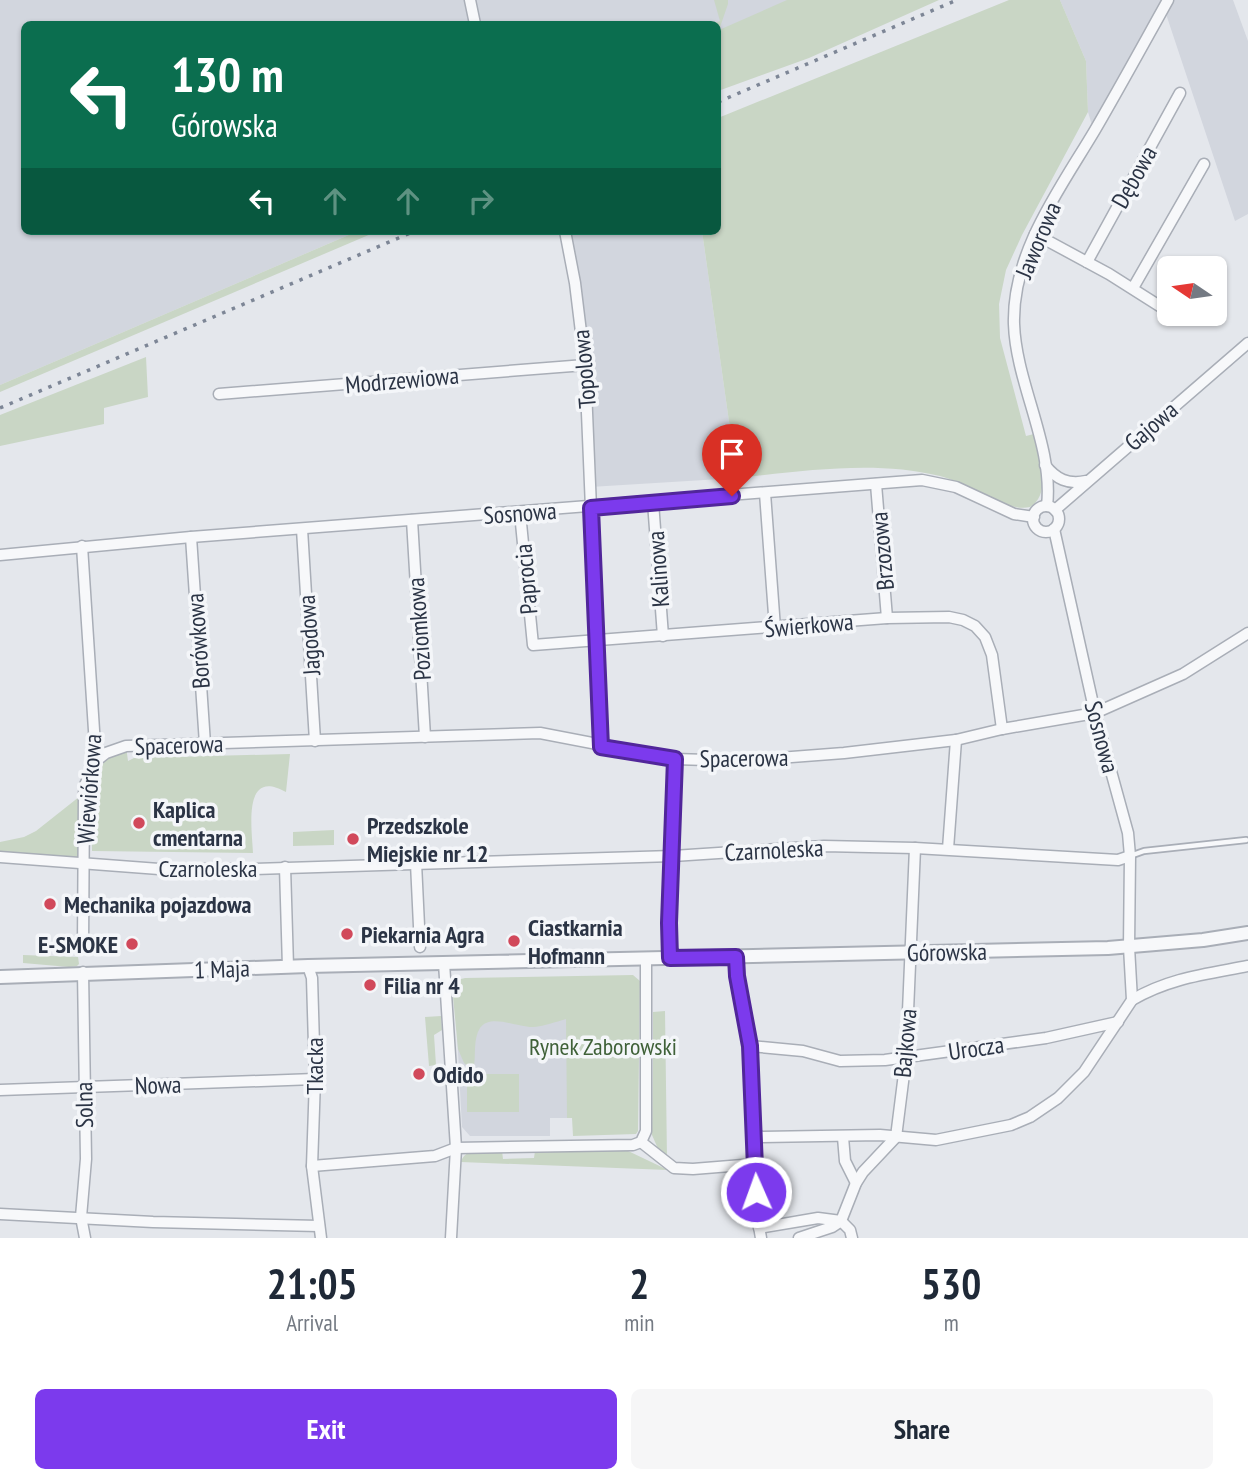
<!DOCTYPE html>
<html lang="en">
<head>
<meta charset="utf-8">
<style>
	body { margin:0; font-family:"PT Sans Narrow",sans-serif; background:#f6f6f7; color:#1f2937; height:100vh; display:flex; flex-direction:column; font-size:26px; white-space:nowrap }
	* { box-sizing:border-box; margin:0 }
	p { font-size:23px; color:#747a83 }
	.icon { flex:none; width:38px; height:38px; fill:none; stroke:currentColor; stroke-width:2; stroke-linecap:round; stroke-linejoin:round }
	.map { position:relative; height:1238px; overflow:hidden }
	.details { display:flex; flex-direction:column; background:#fff; flex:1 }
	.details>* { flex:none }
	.banner { position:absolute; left:21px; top:21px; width:700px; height:214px; border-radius:10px; box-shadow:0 2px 5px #0004; background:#0b6e4f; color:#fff; overflow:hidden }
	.needle { width:46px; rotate:283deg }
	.controls { position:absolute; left:1157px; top:256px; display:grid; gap:14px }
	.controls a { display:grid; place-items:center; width:70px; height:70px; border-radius:10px; background:#fff; box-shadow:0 2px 5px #0004; font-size:35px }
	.pin { position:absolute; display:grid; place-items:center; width:60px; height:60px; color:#fff; margin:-72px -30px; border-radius:50% 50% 50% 0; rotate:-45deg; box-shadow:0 0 7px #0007 }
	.pin .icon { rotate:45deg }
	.me { position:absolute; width:77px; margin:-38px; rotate:358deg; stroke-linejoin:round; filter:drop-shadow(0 0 5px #0008) }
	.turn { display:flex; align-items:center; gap:24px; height:147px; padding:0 35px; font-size:32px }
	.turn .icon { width:91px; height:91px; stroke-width:2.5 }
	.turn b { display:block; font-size:49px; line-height:60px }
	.lanes { display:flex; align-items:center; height:66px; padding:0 35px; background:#0003; justify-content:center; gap:35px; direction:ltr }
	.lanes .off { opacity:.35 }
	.eta { display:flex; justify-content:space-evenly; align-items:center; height:119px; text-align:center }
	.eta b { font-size:42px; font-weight:600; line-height:49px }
	.cta { display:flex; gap:14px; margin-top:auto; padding:14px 35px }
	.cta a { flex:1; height:80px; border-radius:10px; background:#7c3aed; color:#fff; font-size:28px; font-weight:600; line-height:80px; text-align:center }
	.cta a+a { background:#f6f6f7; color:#1f2937 }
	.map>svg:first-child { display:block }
</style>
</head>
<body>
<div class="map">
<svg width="1248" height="1238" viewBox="0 0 1248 1238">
	<rect width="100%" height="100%" fill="#e4e7ec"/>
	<g fill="#d2d6de">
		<path d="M0 0H899L718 76V24H24V231H358L0 385Z"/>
		<path d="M1060 0H1233L1248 41V214L1235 221 1164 8 1094 132 1088 112 1086 61Z"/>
		<path d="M565 231H702L737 478 590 487 589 433Z"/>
		<path d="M567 991V1118H550V1136H470L462 1127 455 996Z"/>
	</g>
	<g fill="#c9d6c5">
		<path d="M714 0H728V4L719 30 787 0H939L809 58 718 91V24H711L720 21Z"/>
		<path d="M1009 0H1060L1086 61 1088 112 1022 235 1006 270 999 304 1000 338 1026 436 1034 434C1038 456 1053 493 1030 507 1005 513 966 482 940 476 874 460 804 471 737 478L702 231H718V118Z"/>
		<path d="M358 231H378L0 392V385Z"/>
		<path d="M146 357 148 397 104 408V424L0 446V415Z"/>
		<path d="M126 746 128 761 134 758 290 754 286 792C242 767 252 829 253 853L92 851 91 786 84 793 85 865 0 857V842L24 837 36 831 84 793 96 761Z"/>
		<path d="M334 830V845L293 846V832Z"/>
		<path d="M23 955 78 957 79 964 77 966 69 967 23 963Z"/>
		<path d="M633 975 640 981 638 1131 636 1134 573 1136 572 1118H567L566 1019C555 1022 545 1026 534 1027 518 1028 491 1013 480 1028 473 1039 476 1054 474 1066L469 1067 464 1063 458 1049 452 986 457 980 465 978Z"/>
		<path d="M665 1011 667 1158 659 1151 652 1135 653 1058H655L656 1054H660V1048H655V1043L653 1042V1012Z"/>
		<path d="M441 1016 442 1030 434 1035 436 1065 429 1066 425 1017Z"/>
		<rect x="467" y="1074" width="52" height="38"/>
		<path d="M626 1150 668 1170 461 1162C465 1146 488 1151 502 1151L503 1159 534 1158 535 1151Z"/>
	</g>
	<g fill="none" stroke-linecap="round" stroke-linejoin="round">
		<defs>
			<path id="service" d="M1130 856 1144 851 1246 840"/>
			<g id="minor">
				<path d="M470 0 475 24"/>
				<path d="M565 231 575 283 585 365 601 747"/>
				<path d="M1035 234 1109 274 1169 312"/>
				<path d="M1087 262 1180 93"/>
				<path d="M1133 288 1204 164"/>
				<path d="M219 394 585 365"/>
				<path d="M1045 465C1056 479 1068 485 1086 481"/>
				<path d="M876 484 887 618"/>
				<path d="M765 493 775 628"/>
				<path d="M653 502 663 636"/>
				<path d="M1047 506C1054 446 1016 384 1014 324 1012 252 1060 189 1095 130 1120 87 1144 43 1168 0"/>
				<circle cx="1046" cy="519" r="13"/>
				<path d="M1055 510 1248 343"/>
				<path d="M520 513 533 645 887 618 949 617 963 620 975 626 985 637 992 655 1002 729"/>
				<path d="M412 520 425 737"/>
				<path d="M302 529 315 741"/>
				<path d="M191 537 205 744"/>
				<path d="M82 546 96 761 85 785 84 793 83 947"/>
				<path d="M0 555 191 537 922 480 956 487 1014 514 1034 517"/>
				<path d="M96 761 106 753 126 746 540 733 675 759 739 761 844 753 956 740 1002 729 1095 713 1183 674 1248 633"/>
				<path d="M948 849 956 740"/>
				<path d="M0 857 159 869H254L673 856 824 846 915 848 1118 860 1130 856"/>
				<path d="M416 863 420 947"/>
				<path d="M285 867 288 967"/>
				<path d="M736 957C738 988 747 1017 751 1048 757 1111 749 1176 761 1238"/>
				<path d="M670 958 669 923 675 759"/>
				<path d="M444 963 456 1148 451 1238"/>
				<path d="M308 966 312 978 315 1079 312 1166 321 1238"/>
				<path d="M83 972 86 1159 81 1217 85 1238"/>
				<path d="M1132 1000C1169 978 1207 974 1248 966"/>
				<path d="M750 1046 803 1051 840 1061 885 1060 1046 1038 1118 1022"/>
				<path d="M0 1090 315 1079"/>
				<path d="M755 1137 880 1135 936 1140 1011 1125 1030 1117 1058 1098 1084 1072 1132 1000 1129 947 1130 856 1128 833 1095 713 1054 529"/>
				<path d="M843 1137 845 1161 856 1183"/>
				<path d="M641 1142 674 1168 693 1169 755 1164"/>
				<path d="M312 1166 435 1156 456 1148 633 1145 641 1142 646 1131V958"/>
				<path d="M0 1214 153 1222 319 1226"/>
				<path d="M841 1221 856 1183 863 1172 896 1137 906 1058 915 848"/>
				<path d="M841 1221 850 1230 852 1238"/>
				<path d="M759 1228 818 1218 841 1221"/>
				<path d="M799 1238 832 1227 841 1221"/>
			</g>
			<path id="tertiary" d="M0 977 308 966 1108 948 1203 940 1248 933"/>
		</defs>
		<use href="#service" stroke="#a9aeb7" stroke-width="8"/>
		<use href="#minor" stroke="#a9aeb7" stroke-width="13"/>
		<use href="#tertiary" stroke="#a9aeb7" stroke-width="16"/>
		<use href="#service" stroke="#f7f8fa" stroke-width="4.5"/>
		<use href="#minor" stroke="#f7f8fa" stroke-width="10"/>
		<use href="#tertiary" stroke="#f7f8fa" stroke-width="12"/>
		<g stroke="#7d8696" stroke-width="3.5" stroke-dasharray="3.5 7" stroke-linecap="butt">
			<path d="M718 102 957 0"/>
			<path d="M0 408 415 231"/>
		</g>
	</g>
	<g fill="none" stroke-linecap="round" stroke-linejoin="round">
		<defs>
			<path id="route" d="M732 496 591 508 601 747 675 759 669 923 670 958 736 957 737 976 750 1046 756 1192"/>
		</defs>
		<use href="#route" stroke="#51269a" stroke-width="18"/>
		<use href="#route" stroke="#7c3aed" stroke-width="12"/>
	</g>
	<g fill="#d1495b" stroke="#f4f6f9" stroke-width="2.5">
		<circle cx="139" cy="823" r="7"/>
		<circle cx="353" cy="839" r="7"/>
		<circle cx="50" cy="904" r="7"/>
		<circle cx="347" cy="934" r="7"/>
		<circle cx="514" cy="941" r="7"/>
		<circle cx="132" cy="944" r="7"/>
		<circle cx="370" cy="985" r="7"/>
		<circle cx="419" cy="1074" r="7"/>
	</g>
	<g text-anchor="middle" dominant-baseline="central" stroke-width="7" stroke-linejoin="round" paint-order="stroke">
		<g font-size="24" fill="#2b3445" stroke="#f4f6f9">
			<text transform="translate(1134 177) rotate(-61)">Dębowa</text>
			<text transform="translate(1038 240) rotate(-67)">Jaworowa</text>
			<text transform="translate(584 369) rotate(-95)">Topolowa</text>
			<text transform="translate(402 380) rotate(-5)">Modrzewiowa</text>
			<text transform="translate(1151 426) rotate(-41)">Gajowa</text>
			<text transform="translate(520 513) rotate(-4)">Sosnowa</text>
			<text transform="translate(882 551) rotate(-95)">Brzozowa</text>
			<text transform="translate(658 569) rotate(-94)">Kalinowa</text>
			<text transform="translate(526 579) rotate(-95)">Paprocia</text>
			<text transform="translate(809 625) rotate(-5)">Świerkowa</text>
			<text transform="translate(419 629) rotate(-94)">Poziomkowa</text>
			<text transform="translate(309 635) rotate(-94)">Jagodowa</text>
			<text transform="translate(198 641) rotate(-94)">Borówkowa</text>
			<text transform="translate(1102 737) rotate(75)">Sosnowa</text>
			<text transform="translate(179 745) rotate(-2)">Spacerowa</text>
			<text transform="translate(744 758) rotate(-1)">Spacerowa</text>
			<text transform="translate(89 789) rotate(-86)">Wiewiórkowa</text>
			<text transform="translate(774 850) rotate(-3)">Czarnoleska</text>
			<text x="208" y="868">Czarnoleska</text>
			<text transform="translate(947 952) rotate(-1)">Górowska</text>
			<text transform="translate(222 969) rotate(-2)">1 Maja</text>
			<text transform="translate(905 1043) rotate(-85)">Bajkowa</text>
			<text transform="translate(976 1048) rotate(-8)">Urocza</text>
			<text transform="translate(314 1066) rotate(-90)">Tkacka</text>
			<text transform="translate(158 1085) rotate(-2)">Nowa</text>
			<text transform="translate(84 1105) rotate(-91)">Solna</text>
		</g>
		<g font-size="24" font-weight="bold" fill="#2b3445" stroke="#f4f6f9" text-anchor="start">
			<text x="153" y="809">Kaplica<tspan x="153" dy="28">cmentarna</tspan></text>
			<text x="367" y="825">Przedszkole<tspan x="367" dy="28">Miejskie nr 12</tspan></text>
			<text x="64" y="904">Mechanika pojazdowa</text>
			<text x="528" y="927">Ciastkarnia<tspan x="528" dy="28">Hofmann</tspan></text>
			<text x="361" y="934">Piekarnia Agra</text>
			<text x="118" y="944" text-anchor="end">E-SMOKE</text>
			<text x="384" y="985">Filia nr 4</text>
			<text x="433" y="1074">Odido</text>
		</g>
		<g font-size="24" fill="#3f6138" stroke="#f4f6f9">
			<text x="603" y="1046">Rynek Zaborowski</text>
		</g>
	</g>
</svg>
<div class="controls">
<a><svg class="needle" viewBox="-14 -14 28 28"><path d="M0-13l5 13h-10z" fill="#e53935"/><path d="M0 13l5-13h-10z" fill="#747a83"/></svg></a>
</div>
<div class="pin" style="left:732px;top:496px;background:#d93025"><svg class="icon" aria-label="arrive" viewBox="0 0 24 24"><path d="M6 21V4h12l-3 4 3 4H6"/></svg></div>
<svg class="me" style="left:756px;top:1192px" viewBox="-20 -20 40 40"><circle r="17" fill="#7c3aed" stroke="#fff" stroke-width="3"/><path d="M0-11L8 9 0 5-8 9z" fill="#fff"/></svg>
<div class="banner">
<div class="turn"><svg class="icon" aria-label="left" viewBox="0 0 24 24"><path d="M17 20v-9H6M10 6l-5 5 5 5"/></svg><div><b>130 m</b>Górowska</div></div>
<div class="lanes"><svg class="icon" aria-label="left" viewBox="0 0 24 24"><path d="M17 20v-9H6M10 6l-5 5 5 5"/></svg><svg class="icon off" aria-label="ahead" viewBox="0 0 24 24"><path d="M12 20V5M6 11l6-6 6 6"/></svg><svg class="icon off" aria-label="ahead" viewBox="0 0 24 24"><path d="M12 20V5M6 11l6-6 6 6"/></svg><svg class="icon off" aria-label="right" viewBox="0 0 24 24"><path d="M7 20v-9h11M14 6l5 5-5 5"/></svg></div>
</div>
</div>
<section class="details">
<div class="eta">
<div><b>21:05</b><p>Arrival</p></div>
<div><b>2</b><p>min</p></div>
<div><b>530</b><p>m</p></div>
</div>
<div class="cta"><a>Exit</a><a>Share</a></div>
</section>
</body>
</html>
